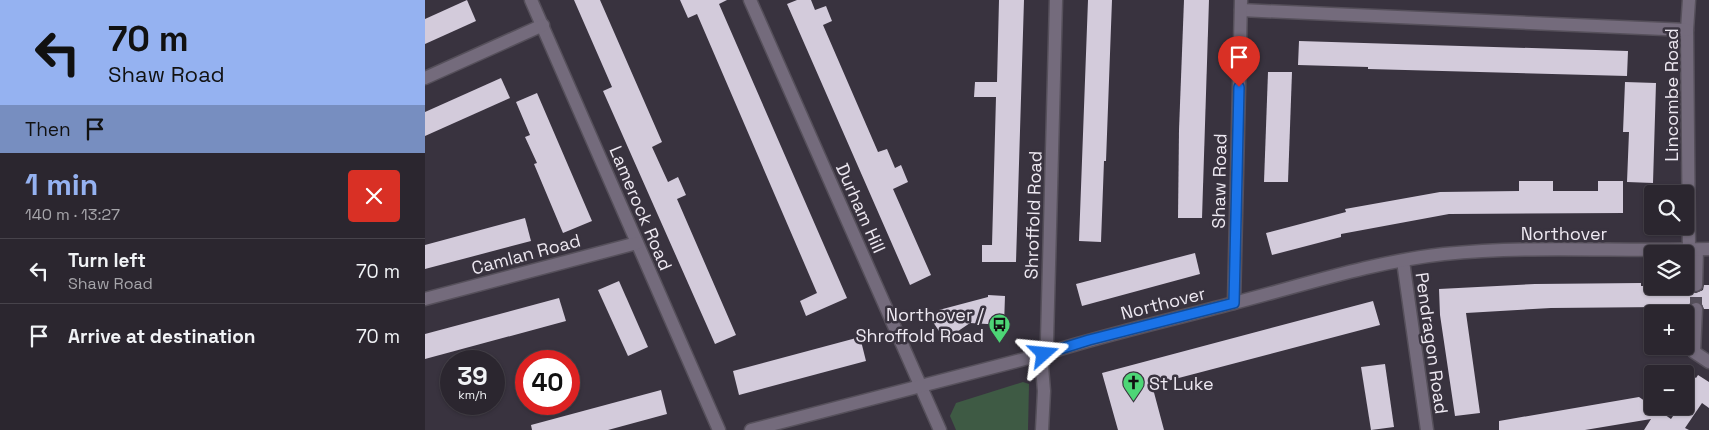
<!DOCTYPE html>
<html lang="en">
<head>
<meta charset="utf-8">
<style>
	body { margin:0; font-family:"Space Grotesk",sans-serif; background:#37323b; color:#f1f3f6; height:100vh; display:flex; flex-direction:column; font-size:19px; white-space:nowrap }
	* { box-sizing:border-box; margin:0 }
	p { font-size:16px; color:#a6a5aa }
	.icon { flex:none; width:28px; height:28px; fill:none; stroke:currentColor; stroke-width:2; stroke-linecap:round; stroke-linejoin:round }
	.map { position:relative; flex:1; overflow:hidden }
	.sheet { display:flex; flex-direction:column; background:#2b262f; width:425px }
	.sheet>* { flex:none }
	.guide { background:#95b2f1; color:#111; overflow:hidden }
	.tools { position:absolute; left:1219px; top:185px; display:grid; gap:10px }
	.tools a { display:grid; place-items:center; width:50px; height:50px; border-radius:5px; background:#2b262f; box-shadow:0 1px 4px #0004,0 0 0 1px #47434b; font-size:25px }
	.speed { position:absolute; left:15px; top:350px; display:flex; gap:10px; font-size:25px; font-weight:700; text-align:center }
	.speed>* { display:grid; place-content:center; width:65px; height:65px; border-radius:50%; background:#2b262f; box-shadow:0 1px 4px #0004,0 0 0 1px #47434b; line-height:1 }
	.speed small { font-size:12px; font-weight:400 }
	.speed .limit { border:8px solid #d22; background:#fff; color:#111 }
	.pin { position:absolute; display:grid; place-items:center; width:42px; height:42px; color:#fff; margin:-51px -21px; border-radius:50% 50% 50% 0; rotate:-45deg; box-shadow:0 0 5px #0007 }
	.pin .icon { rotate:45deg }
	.me { position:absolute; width:55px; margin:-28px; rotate:72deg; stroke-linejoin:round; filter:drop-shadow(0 0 4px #0008) }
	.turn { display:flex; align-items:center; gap:18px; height:105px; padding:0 25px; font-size:22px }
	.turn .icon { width:65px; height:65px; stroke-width:2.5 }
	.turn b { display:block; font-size:35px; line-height:42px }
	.then { display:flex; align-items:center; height:48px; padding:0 25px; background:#0003; gap:10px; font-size:19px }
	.round { display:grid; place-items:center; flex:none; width:52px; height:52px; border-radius:5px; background:#37323b }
	.head { display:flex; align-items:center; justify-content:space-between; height:85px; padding:0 25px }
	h1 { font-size:30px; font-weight:600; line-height:38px; color:#95b2f1 }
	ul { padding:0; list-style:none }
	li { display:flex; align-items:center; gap:15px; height:65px; padding:0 25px; border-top:1px solid #47434b }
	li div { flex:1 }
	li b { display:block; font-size:19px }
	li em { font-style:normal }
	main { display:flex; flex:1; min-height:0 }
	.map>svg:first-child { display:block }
</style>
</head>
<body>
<main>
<section class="sheet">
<div class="guide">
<div class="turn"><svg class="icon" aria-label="left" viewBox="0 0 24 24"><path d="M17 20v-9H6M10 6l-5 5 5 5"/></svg><div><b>70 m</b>Shaw Road</div></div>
<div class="then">Then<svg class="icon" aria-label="arrive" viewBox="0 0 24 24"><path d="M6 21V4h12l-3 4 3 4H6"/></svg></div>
</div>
<div class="head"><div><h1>1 min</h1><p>140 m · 13:27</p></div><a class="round" style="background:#d93025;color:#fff"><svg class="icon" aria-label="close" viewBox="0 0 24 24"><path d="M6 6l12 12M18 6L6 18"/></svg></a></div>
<ul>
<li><svg class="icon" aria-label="left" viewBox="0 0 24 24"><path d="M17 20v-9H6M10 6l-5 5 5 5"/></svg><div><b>Turn left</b><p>Shaw Road</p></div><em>70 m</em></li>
<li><svg class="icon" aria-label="arrive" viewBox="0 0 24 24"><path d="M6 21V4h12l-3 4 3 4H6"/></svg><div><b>Arrive at destination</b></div><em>70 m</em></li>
</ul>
</section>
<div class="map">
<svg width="1284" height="430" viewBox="0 0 1284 430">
	<rect width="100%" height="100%" fill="#39333f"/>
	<path fill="#3e5a44" d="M598 382 604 384 603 430H531L525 416 531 403Z"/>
	<g fill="#d3cbdb">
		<path d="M42 0 51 21 0 44V19Z"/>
		<path d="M149 0H175L237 142 227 147 243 182 253 177 261 195 252 199 311 335 290 344 178 91 187 87Z"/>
		<path d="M255 0H302L294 4 422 298 381 316 375 301 392 293 272 14 263 18Z"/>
		<path d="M372 0H386L390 10 401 6 407 21 398 25 453 152 462 149 470 168 476 165 483 182 468 189 506 275 485 285 362 4Z"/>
		<path d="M574 0H599L591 262H557V245H567L571 97H549L550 82H572Z"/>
		<path d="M663 0H687L681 161H679L676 242 654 241Z"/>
		<path d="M759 0H784L777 218H753L754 130Z"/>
		<path d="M874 41 1203 51 1202 76 943 69V67L873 65Z"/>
		<path d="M843 72H867L863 182H839Z"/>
		<path d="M76 78 85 98 0 136V112Z"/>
		<path d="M1200 82 1231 83 1228 183 1202 182 1204 132H1198Z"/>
		<path d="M112 93 167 221 138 233 109 164 112 163 100 137 105 135 91 102Z"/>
		<path d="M1094 181H1128V191H1173V181H1198V213L1024 214 916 234V237L847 255 841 233 921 212 920 209 1015 192 1094 191Z"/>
		<path d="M100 218 106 241 0 269V245Z"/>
		<path d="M770 253 775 274 657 306 651 284Z"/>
		<path d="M194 281 223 347 203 356 173 290Z"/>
		<path d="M1216 283V286H1260V284H1263L1266 292 1271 293 1278 290 1279 285H1284V309H1279L1276 302 1271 301 1264 304 1263 309H1237V307L1126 308 1041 313 1055 413 1030 416 1015 315 1014 289 1110 284Z"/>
		<path d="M563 295 580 296 579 325 545 323 520 340 504 316 514 310 563 297Z"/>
		<path d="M134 298 141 321 0 359V334Z"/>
		<path d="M948 301 955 325 727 385 739 430H693L677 373Z"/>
		<path d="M435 337 441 361 314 395 308 371Z"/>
		<path d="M960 364 969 427 946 430 936 367Z"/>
		<path d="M1260 371 1271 378 1273 375 1284 382V408L1277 403 1260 428 1264 430H1219L1226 419 1160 430H1074V421L1214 397 1246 419 1255 406H1260Z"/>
		<path d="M236 390 242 414 183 430H107L106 425Z"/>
	</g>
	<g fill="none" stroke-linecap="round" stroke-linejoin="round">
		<path stroke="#544e5a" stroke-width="12" stroke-dasharray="12 6" stroke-linecap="butt" d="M1271 309V285"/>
		<defs>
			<g id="minor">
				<path d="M106 0 294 430"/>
				<path d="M325 0 515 430"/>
				<path d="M1264 0 1262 30 1264 250"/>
				<path d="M816 10 1262 30"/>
				<path d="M0 78 118 25"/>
				<path d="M978 261 1002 430"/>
				<path d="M1271 285 1272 250"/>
				<path d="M0 299 212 243"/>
				<path d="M809 303 816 0"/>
				<path d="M1271 309 1269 352 1284 362"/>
				<path d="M326 430 619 354C682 334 746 320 809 303 879 285 947 262 1019 254 1107 245 1196 252 1284 249"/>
				<path d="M617 430 619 391 617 367 622 340 631 0"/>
			</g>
		</defs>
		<use href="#minor" stroke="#56505b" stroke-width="15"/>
		<use href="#minor" stroke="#746b7c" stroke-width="12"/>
	</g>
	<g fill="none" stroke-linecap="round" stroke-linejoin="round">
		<defs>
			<path id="route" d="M619 354 664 340 809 303 814 87"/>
		</defs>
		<use href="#route" stroke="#114b97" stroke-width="12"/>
		<use href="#route" stroke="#1a73e8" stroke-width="9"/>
	</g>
	<defs>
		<symbol id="bus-pin" viewBox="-11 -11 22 30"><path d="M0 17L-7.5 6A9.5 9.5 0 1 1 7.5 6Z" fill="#4dd676" stroke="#39333f"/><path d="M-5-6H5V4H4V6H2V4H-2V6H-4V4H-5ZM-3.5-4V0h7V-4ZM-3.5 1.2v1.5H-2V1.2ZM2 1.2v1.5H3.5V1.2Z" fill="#111"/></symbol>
		<symbol id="church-pin" viewBox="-11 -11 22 30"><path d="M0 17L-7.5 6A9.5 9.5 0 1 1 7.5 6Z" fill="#4dd676" stroke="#39333f"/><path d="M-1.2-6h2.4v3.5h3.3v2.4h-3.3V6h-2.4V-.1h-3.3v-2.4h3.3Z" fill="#111"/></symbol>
	</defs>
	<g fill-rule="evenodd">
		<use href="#bus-pin" x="562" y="312" width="25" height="34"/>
		<use href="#church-pin" x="696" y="370" width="25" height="34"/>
	</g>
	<g text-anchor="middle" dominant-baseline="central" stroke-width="5" stroke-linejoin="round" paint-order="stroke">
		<g font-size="18" fill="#ede8f1" stroke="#39333f">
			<text transform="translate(1246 95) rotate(-90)">Lincombe Road</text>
			<text transform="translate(794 181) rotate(-89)">Shaw Road</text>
			<text transform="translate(216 208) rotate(67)">Lamerock Road</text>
			<text transform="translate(436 208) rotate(66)">Durham Hill</text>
			<text transform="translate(608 215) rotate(-88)">Shroffold Road</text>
			<text x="1139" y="233">Northover</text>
			<text transform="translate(101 254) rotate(-15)">Camlan Road</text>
			<text transform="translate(738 303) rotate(-14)">Northover</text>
			<text transform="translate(1007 343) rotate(82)">Pendragon Road</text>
		</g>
		<g font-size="18" fill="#ede8f1" stroke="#39333f" text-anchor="end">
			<text x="559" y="314">Northover /<tspan x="559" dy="21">Shroffold Road</tspan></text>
			<text x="724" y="383" text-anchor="start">St Luke</text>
		</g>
	</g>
</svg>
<div class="tools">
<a><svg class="icon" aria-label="search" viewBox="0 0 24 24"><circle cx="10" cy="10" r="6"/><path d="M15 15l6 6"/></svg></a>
<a><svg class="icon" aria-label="layers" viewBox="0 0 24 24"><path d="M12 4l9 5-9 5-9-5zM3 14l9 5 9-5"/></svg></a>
<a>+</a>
<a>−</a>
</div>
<div class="speed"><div>39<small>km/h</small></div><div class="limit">40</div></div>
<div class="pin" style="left:814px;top:87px;background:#d93025"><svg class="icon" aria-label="arrive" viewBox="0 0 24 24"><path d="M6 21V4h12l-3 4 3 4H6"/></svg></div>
<svg class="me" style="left:619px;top:354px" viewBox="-20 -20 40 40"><path d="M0-17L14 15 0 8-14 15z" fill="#1a73e8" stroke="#fff" stroke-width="4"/></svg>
</div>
</main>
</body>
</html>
